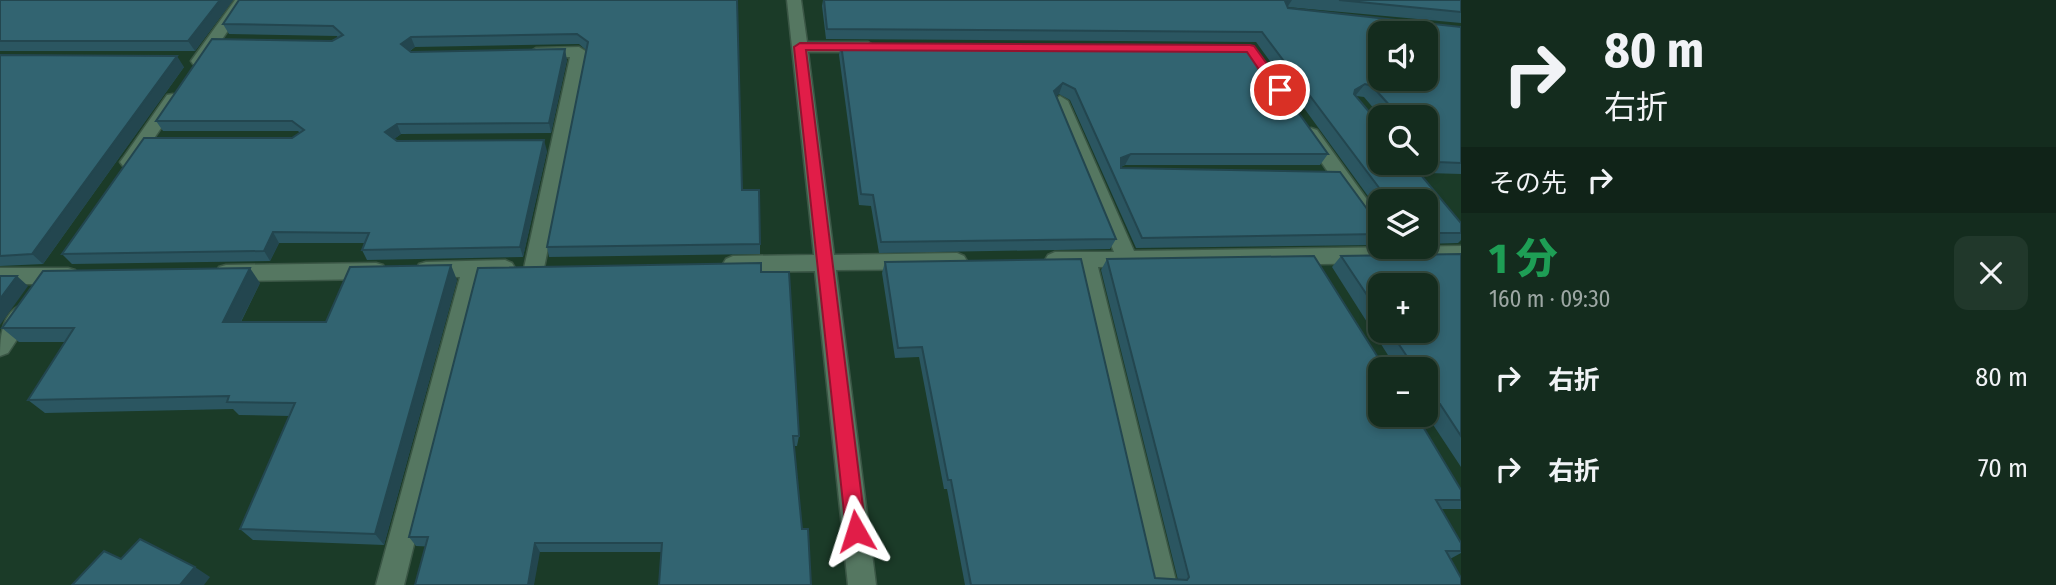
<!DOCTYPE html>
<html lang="ja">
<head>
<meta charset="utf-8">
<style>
	body { margin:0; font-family:"Fira Sans Condensed","Noto Sans JP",sans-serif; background:#21382b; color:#f1f3f6; height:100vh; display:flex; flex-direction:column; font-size:26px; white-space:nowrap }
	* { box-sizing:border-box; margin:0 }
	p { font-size:23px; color:#9da7a4 }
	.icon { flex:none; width:38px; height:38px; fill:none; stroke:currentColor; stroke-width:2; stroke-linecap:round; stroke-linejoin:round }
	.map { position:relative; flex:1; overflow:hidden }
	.details { display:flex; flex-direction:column; background:#142c1e; width:595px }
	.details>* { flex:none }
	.hud { background:#142c1e; color:#f1f3f6; overflow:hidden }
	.fabs { position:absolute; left:1368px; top:21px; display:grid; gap:14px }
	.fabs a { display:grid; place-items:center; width:70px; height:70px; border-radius:14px; background:#142c1e; box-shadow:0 4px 10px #0003,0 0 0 2px #33483c; font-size:35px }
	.pin { position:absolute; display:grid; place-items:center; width:60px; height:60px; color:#fff; margin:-30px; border:4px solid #fff; border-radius:50%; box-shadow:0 2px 7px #0007 }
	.me { position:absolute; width:77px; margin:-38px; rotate:354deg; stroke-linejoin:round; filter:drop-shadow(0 0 5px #0008) }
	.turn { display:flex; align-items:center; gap:24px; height:147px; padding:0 28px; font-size:32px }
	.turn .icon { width:91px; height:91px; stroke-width:2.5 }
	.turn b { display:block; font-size:49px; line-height:60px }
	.then { display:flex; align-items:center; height:66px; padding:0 28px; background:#0003; gap:14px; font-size:26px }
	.round { display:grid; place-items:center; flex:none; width:74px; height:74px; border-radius:14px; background:#21382b }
	.summary { display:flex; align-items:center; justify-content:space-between; height:119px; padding:0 28px }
	h1 { font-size:42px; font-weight:800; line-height:52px; color:#1e9e55 }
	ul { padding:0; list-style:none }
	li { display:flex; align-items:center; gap:21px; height:91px; padding:0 28px }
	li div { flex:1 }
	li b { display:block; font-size:26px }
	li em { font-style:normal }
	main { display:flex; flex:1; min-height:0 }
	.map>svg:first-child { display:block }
</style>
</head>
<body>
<main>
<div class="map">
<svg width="1461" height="585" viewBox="0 0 1461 585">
	<rect width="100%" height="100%" fill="#1b3b28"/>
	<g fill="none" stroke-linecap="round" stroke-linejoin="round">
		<defs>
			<g id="minor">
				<path d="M235 0H249L205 64H193L191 61Z"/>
				<path d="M787 0H801L807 42H868L876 47 868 52H808L834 255 957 253 964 256 967 261 964 266 957 269 836 270 876 585H848L815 271 733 272 726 269 723 264 726 259 733 256 814 255Z"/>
				<path d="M579 47 587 52 544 268 541 273 534 276 527 273 524 268 570 57 536 58 528 53 536 48Z"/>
				<path d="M173 94 181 99 135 166H123L120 162 123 158 167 95Z"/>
				<path d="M1060 96 1068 101 1134 251 1461 246V262L1098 267 1177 585H1149L1078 267 1048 265 1045 260 1048 255 1055 252H1114L1052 101Z"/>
				<path d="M1311 128 1317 130 1381 219V241L1374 239 1302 134Z"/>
				<path d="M505 260 512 263 515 268 512 273 480 276 404 585H376L460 277 419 276 416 270 419 264 426 262Z"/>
				<path d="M376 263 383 265 386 271 383 277 376 279 226 281 219 279 216 273 219 267 226 265Z"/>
				<path d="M0 268H68L75 270 78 276 75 282 68 284H0Z"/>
				<path d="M24 304 32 306 35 312 8 353 0 356C0 336 2 311 24 304Z"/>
			</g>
		</defs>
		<use href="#minor" stroke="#3a5645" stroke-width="3"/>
		<use href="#minor" fill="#557761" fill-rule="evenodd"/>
	</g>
	<g fill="#2b5661" fill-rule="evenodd">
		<path d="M0 0H233L195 51H0Z"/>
		<path d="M737 0 742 190 760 244V254L549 257 547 247 586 50 579 44 415 47 410 51 411 52 567 60 551 133 401 134 394 139 397 141 547 151 523 257 367 260 362 250 364 243H279L270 261 72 264 62 254 292 138 300 133 298 131H163L156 121 332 41 338 38 337 36 229 34 223 24Z"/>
		<path d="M823 0H1461V23L1287 7 1288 8 1461 27V174L1427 173 1417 163H1426V117H1381L1364 97 1356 96 1461 223V240L1458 243 1426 244V201H1381V214L1256 42 826 39 822 6Z"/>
		<path d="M841 44 1250 45 1328 154 1320 165H1125L1121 167V168L1381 228V245L1136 248 1070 100 1059 94 1056 96 1116 239 1110 249 879 253 871 206 859 205 839 55Z"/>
		<path d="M0 55 184 67 43 264 0 266Z"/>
		<path d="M1461 254V467L1426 414V369H1381L1461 490V509H1441L1461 543V553L1450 559 1461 585H965L947 489H944L919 357 895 358 882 273 885 262 1155 578 1178 580 1101 270 1107 259 1387 369 1393 363 1332 267 1341 256ZM1381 285 1426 331H1381Z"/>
		<path d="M761 272 799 436 797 446H794L661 552H540L416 546 409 537Z"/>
		<path d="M457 280 384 545 253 540 240 529 290 416 239 415 233 409 45 413 28 400 65 342H19L2 328 260 283 241 322H326Z"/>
	</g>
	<g fill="#23464f">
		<path d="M220 0H233L195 51 188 41Z"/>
		<path d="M1287 0H1292L1288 6 1278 12 1285 1Z"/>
		<path d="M411 37 415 47 405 54 401 44Z"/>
		<path d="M565 49 567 60 551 133 549 123Z"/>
		<path d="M177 56 184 67 43 264 32 254Z"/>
		<path d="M1063 83 1059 94 1050 102 1054 91Z"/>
		<path d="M1365 84 1356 95 1347 101 1355 90Z"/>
		<path d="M397 124 401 134 390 142 385 132Z"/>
		<path d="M544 140 547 151 523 257 520 247Z"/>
		<path d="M1131 154 1125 165 1116 169 1121 158Z"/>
		<path d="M273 232 279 243 270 261 264 251Z"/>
		<path d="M451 265 457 280 384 545 375 534Z"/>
		<path d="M250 268 260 283 234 335 223 322Z"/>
		<path d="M17 276 28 286 0 325V299Z"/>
		<path d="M535 543 540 552 534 585H528Z"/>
		<path d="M195 567 210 577 204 585H180Z"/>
	</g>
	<g fill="#326471" stroke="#23464f" stroke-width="2" fill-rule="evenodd">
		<path d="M0 0H220L188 41H0Z"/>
		<path d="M239 0H737L742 190H759L760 244 547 247 588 42 577 34 411 37 401 44 411 52 565 49 549 123 397 124 385 132 397 141 544 140 520 247 362 250 369 233 273 232 264 251 62 254 144 138H292L304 130 292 121H156L212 39 332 41 343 35 333 26 223 24Z"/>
		<path d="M824 0H1287L1285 1 1288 8 1461 27V163L1437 162 1426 151V117H1392V108L1372 86 1365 84 1355 90 1354 94 1381 126V163H1411L1461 223V233H1426V201H1389L1262 32 827 29ZM1381 33H1426V79H1381Z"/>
		<path d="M1339 0H1461V12Z"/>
		<path d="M841 44 1250 45 1328 154H1131L1121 158V168L1340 172 1381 228V234L1142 238 1075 89 1063 83 1054 91 1116 239 881 242 873 195 861 194Z"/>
		<path d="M0 55 177 56 32 254 0 256Z"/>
		<path d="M1461 254V436L1440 404 1426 403V369H1394L1395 368V362H1406L1408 358 1390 331H1426V285H1381V316L1341 256Z"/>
		<path d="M1314 256 1384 367 1389 369H1381V415H1416L1461 490V500H1436L1461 543V551H1446L1461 578V585H971L951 480H948L922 347 898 348 885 262 1081 259 1155 578 1187 580 1189 577 1107 259Z"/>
		<path d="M761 263V272H789L799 436H793L802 529H808L811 585H659L662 543H535L528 585H415L428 537H409L478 268Z"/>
		<path d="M451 265 375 534 240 529 295 403 227 402 229 396 28 400 74 328H2L43 271 250 268 223 322H326L350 267Z"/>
		<path d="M0 276H17L0 299Z"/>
		<path d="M140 539 195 567 180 585H72L104 551 121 559Z"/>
	</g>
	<path fill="#e11d48" stroke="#92132f" stroke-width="2" d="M800 43 1250 45 1254 46 1286 90 1284 93H1275L1247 52 806 50 866 531 863 538 856 541 849 538 846 531 794 47Z"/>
</svg>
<div class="fabs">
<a><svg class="icon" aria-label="sound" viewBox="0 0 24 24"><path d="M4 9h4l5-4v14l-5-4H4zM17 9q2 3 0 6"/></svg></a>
<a><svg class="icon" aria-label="search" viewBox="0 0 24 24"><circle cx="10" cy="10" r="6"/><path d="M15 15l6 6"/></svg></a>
<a><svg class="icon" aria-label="layers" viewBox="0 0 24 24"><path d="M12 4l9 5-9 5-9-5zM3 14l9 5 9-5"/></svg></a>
<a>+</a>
<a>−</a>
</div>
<div class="pin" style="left:1280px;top:90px;background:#d93025"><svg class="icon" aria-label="arrive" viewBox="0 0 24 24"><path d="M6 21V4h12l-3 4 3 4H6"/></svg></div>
<svg class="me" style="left:856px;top:531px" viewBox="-20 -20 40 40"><path d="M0-17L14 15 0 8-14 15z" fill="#e11d48" stroke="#fff" stroke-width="4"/></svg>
</div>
<section class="details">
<div class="hud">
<div class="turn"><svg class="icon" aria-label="right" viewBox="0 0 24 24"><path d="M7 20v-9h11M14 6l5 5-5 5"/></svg><div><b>80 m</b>右折</div></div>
<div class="then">その先<svg class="icon" aria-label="right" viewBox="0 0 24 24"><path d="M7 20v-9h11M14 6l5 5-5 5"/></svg></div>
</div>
<div class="summary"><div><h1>1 分</h1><p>160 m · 09:30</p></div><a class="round"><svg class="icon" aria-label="close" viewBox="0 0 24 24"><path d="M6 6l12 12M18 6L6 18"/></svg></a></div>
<ul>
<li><svg class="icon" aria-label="right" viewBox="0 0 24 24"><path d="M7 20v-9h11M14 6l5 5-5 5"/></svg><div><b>右折</b></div><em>80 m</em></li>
<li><svg class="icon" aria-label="right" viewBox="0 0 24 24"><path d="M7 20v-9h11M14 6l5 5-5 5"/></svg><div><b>右折</b></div><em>70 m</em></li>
</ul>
</section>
</main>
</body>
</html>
